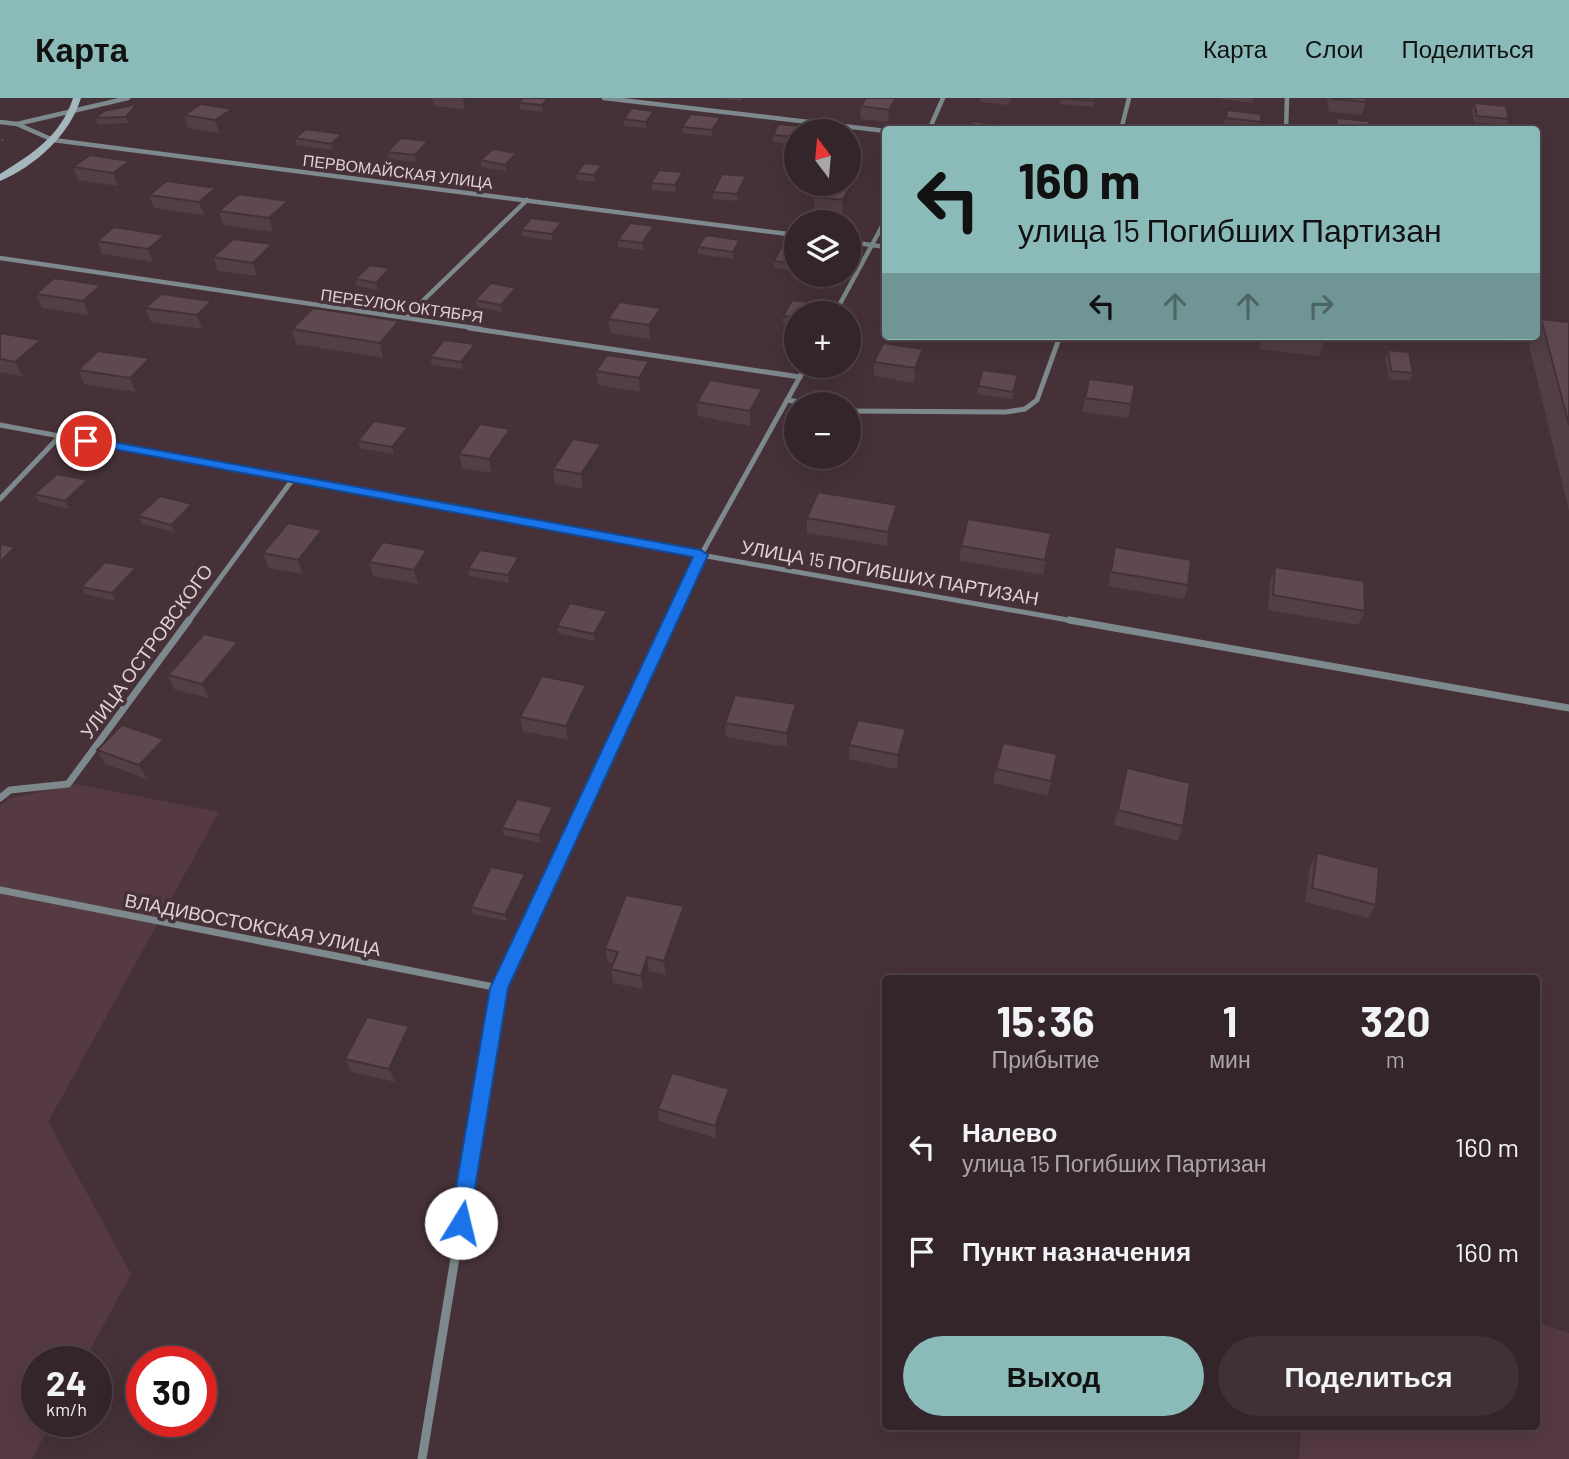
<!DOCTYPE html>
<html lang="ru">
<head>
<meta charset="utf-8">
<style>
	body { margin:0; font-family:Barlow,sans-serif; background:#3f3136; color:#f1f3f6; height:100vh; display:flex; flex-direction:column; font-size:26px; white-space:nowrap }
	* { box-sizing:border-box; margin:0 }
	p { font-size:23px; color:#a9a5a8 }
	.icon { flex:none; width:38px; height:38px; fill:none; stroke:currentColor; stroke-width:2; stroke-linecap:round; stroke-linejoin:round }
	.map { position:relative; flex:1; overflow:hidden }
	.drawer { position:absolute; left:882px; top:877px; width:658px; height:455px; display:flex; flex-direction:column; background:#34252a; border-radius:7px; box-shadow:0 7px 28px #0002,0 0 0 2px #4e4247 }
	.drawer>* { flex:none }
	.banner { position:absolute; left:882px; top:28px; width:658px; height:214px; border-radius:7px; box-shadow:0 7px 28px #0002,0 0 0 2px #4e4247; background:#8bbbb9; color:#111; overflow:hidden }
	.needle { width:46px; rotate:344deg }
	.controls { position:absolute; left:784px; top:21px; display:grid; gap:14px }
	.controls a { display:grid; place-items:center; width:77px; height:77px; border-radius:50%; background:#34252a; box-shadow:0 7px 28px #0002,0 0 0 2px #4e4247; font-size:35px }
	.speed { position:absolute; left:21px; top:1248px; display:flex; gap:14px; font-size:35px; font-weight:700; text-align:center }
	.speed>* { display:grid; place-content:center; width:91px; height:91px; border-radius:50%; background:#34252a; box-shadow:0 7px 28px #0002,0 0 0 2px #4e4247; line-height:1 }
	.speed small { font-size:18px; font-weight:400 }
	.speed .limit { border:10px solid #d22; background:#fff; color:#111 }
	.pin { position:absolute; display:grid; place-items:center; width:60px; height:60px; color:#fff; margin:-30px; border:4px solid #fff; border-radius:50%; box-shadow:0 2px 7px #0007 }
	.me { position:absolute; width:77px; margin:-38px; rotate:9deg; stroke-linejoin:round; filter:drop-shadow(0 0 5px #0008) }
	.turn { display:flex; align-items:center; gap:24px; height:147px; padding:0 21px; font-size:32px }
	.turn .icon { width:91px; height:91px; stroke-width:2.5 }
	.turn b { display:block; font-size:49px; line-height:60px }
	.lanes { display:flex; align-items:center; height:66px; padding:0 21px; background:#0003; justify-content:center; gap:35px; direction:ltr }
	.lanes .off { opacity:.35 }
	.eta { display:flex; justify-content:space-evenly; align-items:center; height:119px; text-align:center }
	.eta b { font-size:42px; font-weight:700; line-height:49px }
	.action { display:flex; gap:14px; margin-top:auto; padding:14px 21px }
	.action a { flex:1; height:80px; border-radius:42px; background:#8bbbb9; color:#111; font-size:28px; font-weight:700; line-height:80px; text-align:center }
	.action a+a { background:#3f3136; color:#f1f3f6 }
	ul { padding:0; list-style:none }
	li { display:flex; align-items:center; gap:21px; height:105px; padding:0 21px }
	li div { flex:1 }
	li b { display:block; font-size:26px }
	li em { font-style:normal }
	header { display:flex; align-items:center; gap:42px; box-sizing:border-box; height:98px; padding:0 35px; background:#8bbbb9; color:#111 }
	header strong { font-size:33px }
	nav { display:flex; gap:38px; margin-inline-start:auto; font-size:24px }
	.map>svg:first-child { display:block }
</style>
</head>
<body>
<header>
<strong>Карта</strong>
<nav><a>Карта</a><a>Слои</a><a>Поделиться</a></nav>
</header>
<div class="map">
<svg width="1569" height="1361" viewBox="0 0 1569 1361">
	<rect width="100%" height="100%" fill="#463138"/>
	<g fill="#563a43">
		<path d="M77 686 219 714 48 1024 131 1176 84 1263 37 1264V1323H52L32 1361H0V708L8 701Z"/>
		<path d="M1537 1224 1569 1235V1361H1299L1301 1328H1536Z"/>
	</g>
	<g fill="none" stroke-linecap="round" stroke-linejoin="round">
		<g stroke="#7d898c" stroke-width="4.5">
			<path d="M604 0 886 33"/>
			<path d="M0 24 17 26 53 42 796 137"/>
			<path d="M17 26 128 0"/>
			<path d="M929 32 943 0"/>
			<path d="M1121 32 1129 0"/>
			<path d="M1286 32 1287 0"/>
			<path d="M849 144 886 149"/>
			<path d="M0 160 481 231"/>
			<path d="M835 215 886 121"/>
			<path d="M405 220 527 102"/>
		</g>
		<g stroke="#7d898c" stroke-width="5">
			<path d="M469 230 800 279"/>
			<path d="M787 302 811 306"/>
			<path d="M849 313 1006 314 1025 311 1037 302 1060 238"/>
			<path d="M0 327 701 457 1079 524"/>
			<path d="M0 401 60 338"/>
			<path d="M188 524 293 381"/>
			<path d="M670 524 701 457 806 268"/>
		</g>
		<g stroke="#7d898c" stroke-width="7">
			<path d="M1069 522 1569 610"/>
			<path d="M0 700 10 692 68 686 189 522"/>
			<path d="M0 792 499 890"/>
			<path d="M498 893 671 522"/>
		</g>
		<path stroke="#7d898c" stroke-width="9" d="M422 1361 499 892"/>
		<path fill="#a4b7bc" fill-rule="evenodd" d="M73 0H81C70 37 35 68 0 83V76C32 56 61 38 73 0Z"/>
	</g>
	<g fill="#523e44">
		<path d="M432 0H475L465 11 434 8Z"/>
		<path d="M548 0 549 6 543 14 520 11 519 5Z"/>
		<path d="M719 0H743L741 3Z"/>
		<path d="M866 0H899L898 7 888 24 860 21 861 8Z"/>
		<path d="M980 0H1011L1008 7 980 4Z"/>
		<path d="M1061 0H1095L1093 9 1060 6Z"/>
		<path d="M1221 0H1253L1252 5 1221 1Z"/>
		<path d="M1327 0H1365L1366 4 1362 17 1329 14Z"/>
		<path d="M1474 5 1509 21 1506 27 1474 24 1472 12Z"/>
		<path d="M137 6 139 13 128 25 98 26 95 20Z"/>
		<path d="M1227 12 1261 24 1259 31 1224 27Z"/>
		<path d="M184 17 235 24 219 35 188 30Z"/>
		<path d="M655 19 646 30 624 28V21Z"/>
		<path d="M1336 20 1371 32H1333Z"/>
		<path d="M721 25 712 38 683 35 682 29Z"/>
		<path d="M810 29V33H796V46L773 44V37Z"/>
		<path d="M342 36 344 43 333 52 296 47 295 40Z"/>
		<path d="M429 50 416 64 389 61 387 54Z"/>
		<path d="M480 62H518L506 73 482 69Z"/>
		<path d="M130 63 134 76 118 88 78 82 73 69Z"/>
		<path d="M602 67 603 74 595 84 577 82 576 75Z"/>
		<path d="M683 74V80L676 94 652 92 651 85Z"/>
		<path d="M853 83 852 97 842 116 814 112V99Z"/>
		<path d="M746 85 738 103 713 101V94Z"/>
		<path d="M216 90 220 103 204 117 154 110 149 97Z"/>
		<path d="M288 103 292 117 273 134 223 127 219 113Z"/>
		<path d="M654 128V135L643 152 618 149V142Z"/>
		<path d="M563 131 553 143 522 138 521 132Z"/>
		<path d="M165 137 170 151 153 164 102 156 97 143Z"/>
		<path d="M740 142V148L733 161 698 156V149Z"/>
		<path d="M796 151V173L774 170V163Z"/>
		<path d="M213 159 276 160 257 178 218 173Z"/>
		<path d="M390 170 392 177 378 192 357 188 355 181Z"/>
		<path d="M516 190 517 197 502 214 477 209 475 202Z"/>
		<path d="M36 196 106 201 89 217 42 210Z"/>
		<path d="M820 206 818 215H796V227L783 225V218Z"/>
		<path d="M145 210 217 217 202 231 151 224Z"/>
		<path d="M661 210 662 224 650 241 610 235 608 221Z"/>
		<path d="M1541 221 1569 224V413L1529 248 1533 238H1536V231Z"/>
		<path d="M399 223 403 237 383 260 296 246 292 231Z"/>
		<path d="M0 235 41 242 48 256 22 278 0 274Z"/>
		<path d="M1261 238H1324V244L1319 258 1260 251Z"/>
		<path d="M475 246 476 253 463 271 432 267 430 259Z"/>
		<path d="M923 251 922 265 914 285 874 278V264Z"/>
		<path d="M1388 252 1413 275 1410 283 1389 281 1385 259Z"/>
		<path d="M649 263 650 278 640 294 598 287 596 273Z"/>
		<path d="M78 272 155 274 136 294 84 286Z"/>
		<path d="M1089 281 1131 306 1128 320 1082 314Z"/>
		<path d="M1017 284 1012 301 977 296 978 288Z"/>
		<path d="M697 304 763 306 750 328 698 318Z"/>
		<path d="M408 329 409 337 394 356 360 350 358 343Z"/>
		<path d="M512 346 492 375 462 370 459 356Z"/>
		<path d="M601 346 603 361 583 391 555 386 553 371Z"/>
		<path d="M91 390 69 411 38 403 34 396Z"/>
		<path d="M897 407 896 422 887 448 807 435V420Z"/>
		<path d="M195 413 174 434 142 426 138 418Z"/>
		<path d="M1051 435 1043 477 959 463 961 448Z"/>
		<path d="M327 446 303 476 269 470 263 455Z"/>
		<path d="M1115 449 1188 487 1184 501 1108 488Z"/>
		<path d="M427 452 431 466 418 486 373 478 369 464Z"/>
		<path d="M521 466 509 485 470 478 468 471Z"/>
		<path d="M1275 469 1365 513 1358 527 1268 512 1270 483Z"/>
		<path d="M136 470 139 477 116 503 85 496 81 489Z"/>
		<path d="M607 513 608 520 595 543 558 535 557 528Z"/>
		<path d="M238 544 244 558 209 600 175 592 168 577Z"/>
		<path d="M586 587 589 602 568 642 523 633 520 619Z"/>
		<path d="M796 606V621L787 649 726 639 725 625Z"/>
		<path d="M906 631 904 646 897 671 849 661V647Z"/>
		<path d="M97 652 171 655 147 681 105 666Z"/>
		<path d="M1057 656 1048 698 993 685 996 671Z"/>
		<path d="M1127 670 1183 728 1178 743 1114 727Z"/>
		<path d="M554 716 541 745 504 737 502 730Z"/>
		<path d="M1317 755 1376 807 1368 820 1305 804 1310 769Z"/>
		<path d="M527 784 507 823 473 816 471 809Z"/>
		<path d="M684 808 685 822 666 877 649 873 643 891 613 885 611 871 613 866 608 865 605 851Z"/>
		<path d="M409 928 415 942 395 984 352 974 345 961Z"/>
		<path d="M729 1004 716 1040 659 1023 658 1011Z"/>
	</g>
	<g fill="#423237">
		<path d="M0 0H9L0 6Z"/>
		<path d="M463 0H475L465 11Z"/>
		<path d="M548 0 549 6 543 14 542 7Z"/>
		<path d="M896 0H899L898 7 888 24 889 12Z"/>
		<path d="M137 6 139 13 128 25 126 19Z"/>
		<path d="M232 11 235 24 219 35 215 22Z"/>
		<path d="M654 13 655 19 646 30V24Z"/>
		<path d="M721 19V25L712 38V32Z"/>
		<path d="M342 36 344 43 333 52 331 46Z"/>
		<path d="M8 41 14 54 0 64V46Z"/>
		<path d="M428 43 429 50 416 64 415 57Z"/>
		<path d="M517 55 518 62 506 73 505 67Z"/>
		<path d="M130 63 134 76 118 88 113 75Z"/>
		<path d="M602 67 603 74 595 84 594 77Z"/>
		<path d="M683 74V80L676 94 675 87Z"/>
		<path d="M746 78V85L738 103 737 96Z"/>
		<path d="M853 83 852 97 842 116 843 102Z"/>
		<path d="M216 90 220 103 204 117 199 104Z"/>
		<path d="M288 103 292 117 273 134 269 120Z"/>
		<path d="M562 124 563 131 553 143 552 136Z"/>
		<path d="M654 128V135L643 152 642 145Z"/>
		<path d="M165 137 170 151 153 164 148 151Z"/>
		<path d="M740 142V148L733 161V154Z"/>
		<path d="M272 146 276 160 257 178 253 165Z"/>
		<path d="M390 170 392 177 378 192 376 185Z"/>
		<path d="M101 187 106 201 89 217 83 203Z"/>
		<path d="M516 190 517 197 502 214 501 207Z"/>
		<path d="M212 203 217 217 202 231 197 217Z"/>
		<path d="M661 210 662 224 650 241 649 227Z"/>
		<path d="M399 223 403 237 383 260 380 245Z"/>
		<path d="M41 242 48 256 22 278 15 264Z"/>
		<path d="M475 246 476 253 463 271 461 264Z"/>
		<path d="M923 251 922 265 914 285 915 270Z"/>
		<path d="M150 260 155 274 136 294 130 280Z"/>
		<path d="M649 263 650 278 640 294 639 280Z"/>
		<path d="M762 291 763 306 750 328V313Z"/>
		<path d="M408 329 409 337 394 356 392 349Z"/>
		<path d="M510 331 512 346 492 375 489 361Z"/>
		<path d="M601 346 603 361 583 391 581 376Z"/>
		<path d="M88 382 91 390 69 411 65 403Z"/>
		<path d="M192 406 195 413 174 434 171 427Z"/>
		<path d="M897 407 896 422 887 448 888 434Z"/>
		<path d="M322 432 327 446 303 476 298 462Z"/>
		<path d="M15 449 19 456 0 476V464Z"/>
		<path d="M427 452 431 466 418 486 414 472Z"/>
		<path d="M519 459 521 466 509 485 508 477Z"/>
		<path d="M136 470 139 477 116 503 112 495Z"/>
		<path d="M607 513 608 520 595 543 594 536Z"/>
		<path d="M238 544 244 558 209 600 202 586Z"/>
		<path d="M586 587 589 602 568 642 566 628Z"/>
		<path d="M796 606V621L787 649V635Z"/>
		<path d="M906 631 904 646 897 671 898 657Z"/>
		<path d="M164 641 171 655 147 681 139 667Z"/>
		<path d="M553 709 554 716 541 745 539 737Z"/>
		<path d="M525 776 527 784 507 823 505 817Z"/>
		<path d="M684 808 685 822 666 877 664 863Z"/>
		<path d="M647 859 649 873 643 891 641 878Z"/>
		<path d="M409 928 415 942 395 984 389 971Z"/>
		<path d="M729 991V1004L716 1040 715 1028Z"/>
	</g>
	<g fill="#5f484f" stroke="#423237" stroke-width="2">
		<path d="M523 0H548L542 7 519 5Z"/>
		<path d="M866 0H896L889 12 861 8Z"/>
		<path d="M1061 0H1095V3Z"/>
		<path d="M1333 0H1365L1366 4 1333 1Z"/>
		<path d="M1474 5 1506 8 1509 21 1477 18Z"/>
		<path d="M137 6 126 19 95 20 104 13Z"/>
		<path d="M201 6 232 11 215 22 184 17Z"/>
		<path d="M632 10 654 13 646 24 624 21Z"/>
		<path d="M1227 12 1261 16V24L1226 20Z"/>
		<path d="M691 16 721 19 712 32 682 29Z"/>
		<path d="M1336 20 1369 23 1371 32H1338Z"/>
		<path d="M972 23 1002 27 1000 32H969Z"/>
		<path d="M778 26 810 29 808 33H796V39L773 37Z"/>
		<path d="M306 31 342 36 331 46 295 40Z"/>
		<path d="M0 40 8 41 0 46Z"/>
		<path d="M401 40 428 43 415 57 387 54Z"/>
		<path d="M493 51 517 55 505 67 480 62Z"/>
		<path d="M90 57 130 63 113 75 73 69Z"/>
		<path d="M585 65 602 67 594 77 576 75Z"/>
		<path d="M659 72 683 74 675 87 651 85Z"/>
		<path d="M722 76 746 78 737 96 713 94Z"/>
		<path d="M167 83 216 90 199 104 149 97Z"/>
		<path d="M849 83H853L843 102 814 99 821 86H849Z"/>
		<path d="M239 96 288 103 269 120 219 113Z"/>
		<path d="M531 120 562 124 552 136 521 132Z"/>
		<path d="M630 125 654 128 642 145 618 142Z"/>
		<path d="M114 129 165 137 148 151 97 143Z"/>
		<path d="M706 137 740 142 733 154 698 149Z"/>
		<path d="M233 141 272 146 253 165 213 159Z"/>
		<path d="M781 149 796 151V166L774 163Z"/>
		<path d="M370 167 390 170 376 185 355 181Z"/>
		<path d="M54 180 101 187 83 203 36 196Z"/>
		<path d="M491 185 516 190 501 207 475 202Z"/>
		<path d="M161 196 212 203 197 217 145 210Z"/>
		<path d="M792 202 820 206 815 215H796V220L783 218Z"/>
		<path d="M620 204 661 210 649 227 608 221Z"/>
		<path d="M313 210 399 223 380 245 292 231Z"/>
		<path d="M1541 221 1569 224V327Z"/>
		<path d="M0 235 41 242 15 264 0 261Z"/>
		<path d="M1277 238H1324V244Z"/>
		<path d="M444 242 475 246 461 264 430 259Z"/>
		<path d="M883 245 923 251 915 270 874 264Z"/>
		<path d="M1388 252 1409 254 1413 275 1391 273Z"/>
		<path d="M98 253 150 260 130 280 78 272Z"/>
		<path d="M607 257 649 263 639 280 596 273Z"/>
		<path d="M983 272 1018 277 1013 294 978 288Z"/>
		<path d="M1089 281 1135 287 1131 306 1085 300Z"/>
		<path d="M710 282 762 291 750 313 697 304Z"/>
		<path d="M374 323 408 329 392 349 358 343Z"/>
		<path d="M480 326 510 331 489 361 459 356Z"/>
		<path d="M573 341 601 346 581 376 553 371Z"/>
		<path d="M57 376 88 382 65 403 34 396Z"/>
		<path d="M818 394 897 407 888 434 807 420Z"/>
		<path d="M160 398 192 406 171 427 138 418Z"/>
		<path d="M968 421 1051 435 1045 462 961 448Z"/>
		<path d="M288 425 322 432 298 462 263 455Z"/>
		<path d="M383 444 427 452 414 472 369 464Z"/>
		<path d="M0 446 15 449 0 464Z"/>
		<path d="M1115 449 1191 462 1188 487 1111 474Z"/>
		<path d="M480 452 519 459 508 477 468 471Z"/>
		<path d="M105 464 136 470 112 495 81 489Z"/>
		<path d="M1275 469 1364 483 1365 513 1273 497Z"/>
		<path d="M570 505 607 513 594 536 557 528Z"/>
		<path d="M204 536 238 544 202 586 168 577Z"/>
		<path d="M542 578 586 587 566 628 520 619Z"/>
		<path d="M735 597 796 606 787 635 725 625Z"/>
		<path d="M858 622 906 631 898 657 849 647Z"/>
		<path d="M122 627 164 641 139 667 97 652Z"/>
		<path d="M1003 645 1057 656 1051 683 996 671Z"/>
		<path d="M1127 670 1190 685 1183 728 1118 712Z"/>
		<path d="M517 701 553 709 539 737 502 730Z"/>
		<path d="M1317 755 1379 770 1376 807 1312 790Z"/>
		<path d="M491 769 525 776 505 817 471 809Z"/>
		<path d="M626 797 684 808 664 863 647 859 641 878 611 871 618 854 605 851Z"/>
		<path d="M367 919 409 928 389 971 345 961Z"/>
		<path d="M672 975 729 991 715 1028 658 1011Z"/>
	</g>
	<path fill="#1a73e8" stroke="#114b97" stroke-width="2" d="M86 339 701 452 708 457 508 890 468 1132 461 1135 453 1132 450 1125 490 890 693 459 82 345 80 343Z"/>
	<g text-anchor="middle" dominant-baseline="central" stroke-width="7" stroke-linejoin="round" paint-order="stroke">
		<g font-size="16" fill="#dfd1d5" stroke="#463138">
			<text transform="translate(398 73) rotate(7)">ПЕРВОМАЙСКАЯ УЛИЦА</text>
			<text transform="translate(402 207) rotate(8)">ПЕРЕУЛОК ОКТЯБРЯ</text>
		</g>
		<g font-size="19" fill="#dfd1d5" stroke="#463138">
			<text transform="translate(890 474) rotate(10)">УЛИЦА 15 ПОГИБШИХ ПАРТИЗАН</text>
			<text transform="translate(146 553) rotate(-54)">УЛИЦА ОСТРОВСКОГО</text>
			<text transform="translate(253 826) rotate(11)">ВЛАДИВОСТОКСКАЯ УЛИЦА</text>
		</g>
	</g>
</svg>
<div class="controls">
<a><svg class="needle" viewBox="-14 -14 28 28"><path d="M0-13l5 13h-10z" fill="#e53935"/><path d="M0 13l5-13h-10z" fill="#a9a5a8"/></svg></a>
<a><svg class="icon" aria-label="layers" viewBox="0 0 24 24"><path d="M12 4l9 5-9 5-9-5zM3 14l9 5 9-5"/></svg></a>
<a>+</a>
<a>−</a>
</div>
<div class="speed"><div>24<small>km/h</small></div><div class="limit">30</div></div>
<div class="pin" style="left:86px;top:343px;background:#d93025"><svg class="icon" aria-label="arrive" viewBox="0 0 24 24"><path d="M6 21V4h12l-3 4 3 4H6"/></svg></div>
<svg class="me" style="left:461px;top:1125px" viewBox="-20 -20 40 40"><circle r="19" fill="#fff"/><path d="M0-13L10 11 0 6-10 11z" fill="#1a73e8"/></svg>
<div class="banner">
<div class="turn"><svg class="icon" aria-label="left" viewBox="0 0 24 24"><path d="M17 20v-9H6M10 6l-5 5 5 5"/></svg><div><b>160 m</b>улица 15 Погибших Партизан</div></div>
<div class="lanes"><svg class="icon" aria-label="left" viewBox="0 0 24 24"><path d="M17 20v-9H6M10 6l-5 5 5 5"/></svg><svg class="icon off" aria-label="ahead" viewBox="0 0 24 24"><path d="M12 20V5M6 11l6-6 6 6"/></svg><svg class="icon off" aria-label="ahead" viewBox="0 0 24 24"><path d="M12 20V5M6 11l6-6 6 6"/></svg><svg class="icon off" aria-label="right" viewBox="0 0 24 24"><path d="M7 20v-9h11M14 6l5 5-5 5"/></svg></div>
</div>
<section class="drawer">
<div class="eta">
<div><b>15:36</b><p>Прибытие</p></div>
<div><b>1</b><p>мин</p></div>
<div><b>320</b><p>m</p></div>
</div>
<ul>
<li><svg class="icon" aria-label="left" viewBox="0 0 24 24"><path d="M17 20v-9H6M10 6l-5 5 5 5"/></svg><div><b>Налево</b><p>улица 15 Погибших Партизан</p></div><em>160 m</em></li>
<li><svg class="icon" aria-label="arrive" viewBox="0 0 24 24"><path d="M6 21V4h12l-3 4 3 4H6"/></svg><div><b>Пункт назначения</b></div><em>160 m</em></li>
</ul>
<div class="action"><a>Выход</a><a>Поделиться</a></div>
</section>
</div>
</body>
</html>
